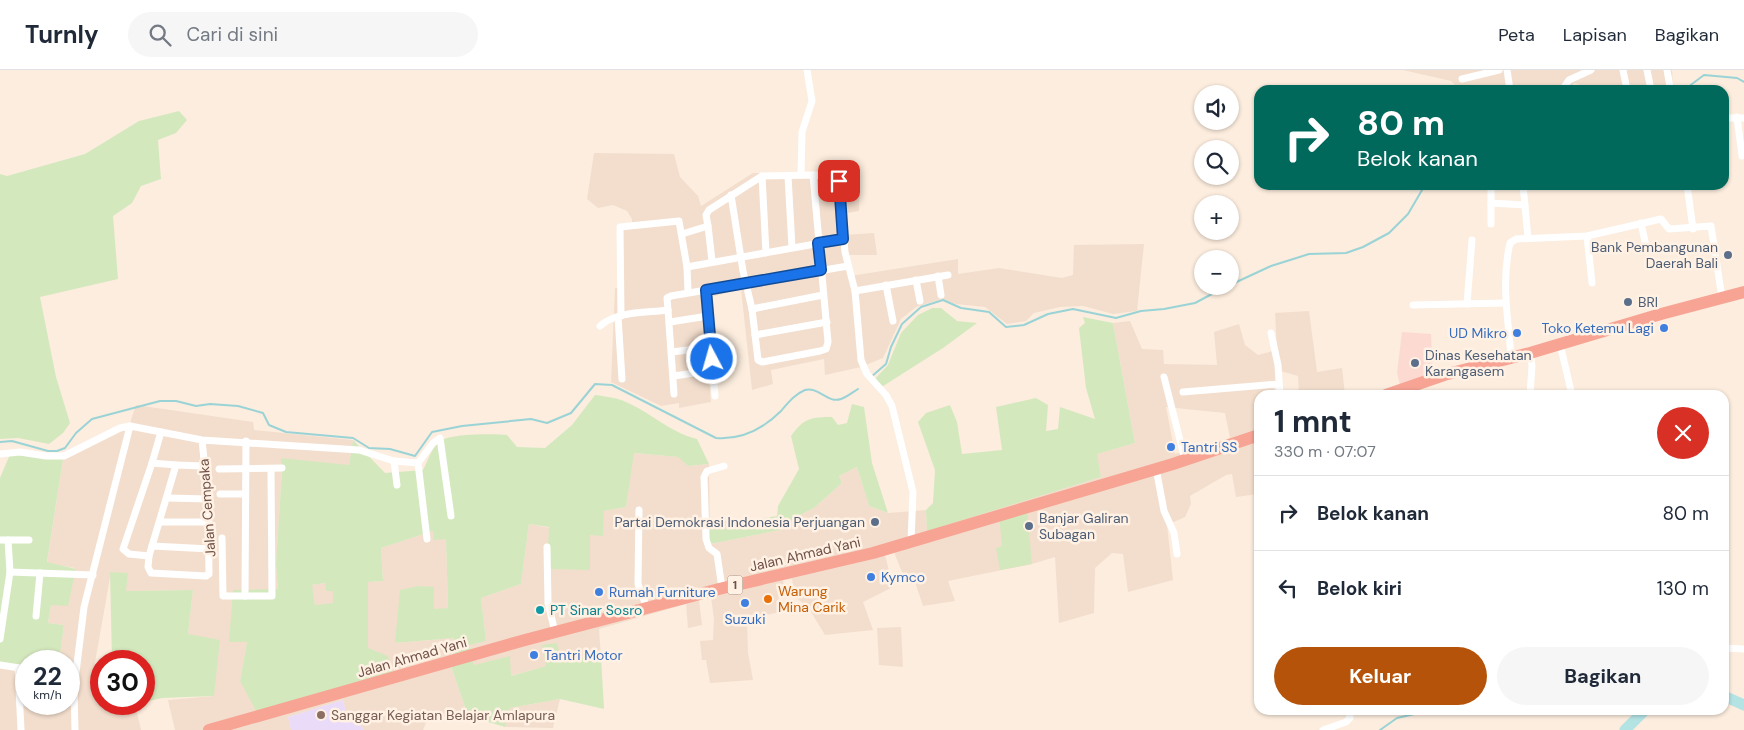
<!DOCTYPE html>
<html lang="id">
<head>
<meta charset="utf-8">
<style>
	body { margin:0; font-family:"DM Sans",sans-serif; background:#f6f6f7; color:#1f2937; height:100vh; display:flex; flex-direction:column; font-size:19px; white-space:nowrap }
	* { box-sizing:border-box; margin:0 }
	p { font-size:16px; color:#747a83 }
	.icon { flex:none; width:28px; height:28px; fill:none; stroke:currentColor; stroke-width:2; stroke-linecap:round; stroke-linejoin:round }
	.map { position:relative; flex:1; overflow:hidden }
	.sheet { position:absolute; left:1254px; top:320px; width:475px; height:325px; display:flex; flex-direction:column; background:#fff; border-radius:15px; box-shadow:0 1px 4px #0004 }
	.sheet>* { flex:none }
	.top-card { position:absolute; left:1254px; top:15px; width:475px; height:105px; border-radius:15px; box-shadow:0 1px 4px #0004; background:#00695c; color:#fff; overflow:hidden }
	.tools { position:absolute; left:1194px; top:15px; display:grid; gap:10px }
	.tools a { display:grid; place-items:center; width:45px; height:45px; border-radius:50%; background:#fff; box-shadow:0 1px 4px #0004; font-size:25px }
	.speed { position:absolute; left:15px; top:580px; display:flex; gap:10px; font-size:25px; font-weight:700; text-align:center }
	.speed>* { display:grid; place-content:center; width:65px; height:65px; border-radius:50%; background:#fff; box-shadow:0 1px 4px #0004; line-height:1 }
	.speed small { font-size:12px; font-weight:400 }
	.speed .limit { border:8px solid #d22; background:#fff; color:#111 }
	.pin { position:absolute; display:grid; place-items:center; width:42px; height:42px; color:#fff; margin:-21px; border-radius:10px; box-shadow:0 2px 8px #0006 }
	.me { position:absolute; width:55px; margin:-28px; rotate:354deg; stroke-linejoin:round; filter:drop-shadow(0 0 4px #0008) }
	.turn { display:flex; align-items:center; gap:18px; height:105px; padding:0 20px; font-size:22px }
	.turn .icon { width:65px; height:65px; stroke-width:2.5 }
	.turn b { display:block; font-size:35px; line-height:42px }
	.round { display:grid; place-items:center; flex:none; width:52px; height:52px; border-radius:26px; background:#f6f6f7 }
	.headline { display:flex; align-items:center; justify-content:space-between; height:85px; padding:0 20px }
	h1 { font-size:30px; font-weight:700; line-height:38px }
	.cta { display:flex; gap:10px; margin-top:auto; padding:10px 20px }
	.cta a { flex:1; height:58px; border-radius:30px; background:#b45309; color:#fff; font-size:20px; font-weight:700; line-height:58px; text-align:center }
	.cta a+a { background:#f6f6f7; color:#1f2937 }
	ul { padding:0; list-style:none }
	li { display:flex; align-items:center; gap:15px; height:75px; padding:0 20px; border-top:1px solid #e0e1e3 }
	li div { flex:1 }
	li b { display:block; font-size:19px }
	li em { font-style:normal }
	header { display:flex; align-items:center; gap:30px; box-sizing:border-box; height:70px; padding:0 25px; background:#fff; border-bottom:1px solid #e0e1e3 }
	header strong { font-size:24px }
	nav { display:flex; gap:28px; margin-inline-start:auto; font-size:18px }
	.search { width:350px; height:45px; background:#f6f6f7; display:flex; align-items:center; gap:12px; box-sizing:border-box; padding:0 18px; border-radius:28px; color:#747a83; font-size:19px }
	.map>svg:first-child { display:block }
</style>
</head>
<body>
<header>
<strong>Turnly</strong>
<div class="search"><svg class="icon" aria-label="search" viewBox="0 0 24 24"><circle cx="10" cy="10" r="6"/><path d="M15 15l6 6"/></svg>Cari di sini</div>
<nav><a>Peta</a><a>Lapisan</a><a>Bagikan</a></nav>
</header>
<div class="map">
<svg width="1744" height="660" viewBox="0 0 1744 660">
	<rect width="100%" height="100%" fill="#fcedde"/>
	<g fill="#f3decd" fill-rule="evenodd">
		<path d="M1403 0H1672L1673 17 1667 20H1596L1574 13 1570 20H1460L1451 11Z"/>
		<path d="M594 83 674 84 680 107 698 126 701 136 753 103 836 104 848 108H860L859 141 841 144 844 165 874 163 877 185H845L850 206 958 189V204L999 198 1062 208 1073 205 1074 175 1144 174 1137 241 1113 244 1083 236 1060 237 1034 243 1026 251 1007 254 985 237 956 234 941 229 916 237 901 249 883 288 861 297 825 305 824 289 771 300 773 314 752 320 741 219 703 229 711 332 679 338V333L661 336 611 312 615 218H620L617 154H632V149L627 141 613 135 598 138 587 129Z"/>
		<path d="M1309 241 1317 302 1342 298 1345 325H1299L1298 306 1281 301 1273 321 1274 325H1259L1258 424 1236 427 1232 404 1226 405 1190 426 1191 434 1185 447 1167 455 1173 510 1128 522 1123 484 1112 483 1095 498 1094 543 1059 553 1055 487 1032 494 948 511 955 531 923 536 915 512 902 502 894 482 885 485 893 517 863 532 873 560 825 565 808 537 795 527 792 509 783 510 785 519 778 520 780 542 747 549 748 583 753 610 710 613 706 590H702L700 571 713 570 714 549 711 527 699 530 702 555 688 558 686 534 599 559 601 587 561 589 543 575 547 596 510 606 474 595 470 574 486 571 481 528 521 514 529 454 590 465 604 441 626 437 633 383 679 387 688 396 709 394 710 474 780 460 796 447 814 438 842 413 839 406 857 397 869 436 888 443 926 440 927 460 1101 407 1096 384 1135 373 1113 253 1130 251 1142 279 1163 280 1164 294 1217 295 1214 262 1239 254 1245 275 1258 285 1277 280 1275 243ZM1166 337 1225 343 1230 368 1175 384Z"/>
		<path d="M136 335 253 352 254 360 353 370 349 395 282 398 276 494 278 519 229 571 247 572 240 611 368 579V512L383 511 381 478 433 461 446 469 448 538 434 540 395 573 454 568 452 599 468 646 428 648 423 660H363L359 643 347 646 343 630 288 647 291 660H175L168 630 214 626 188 564 193 520 126 521 111 502 94 598 101 600V634H135L141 660H0V595L26 600V634H69V591H59L64 555 48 553 51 535 75 498 47 493 64 383 129 356Z"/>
		<path d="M325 513 333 521V534L315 535 311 515Z"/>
		<path d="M901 557 903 597 879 595 877 558Z"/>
		<path d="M560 629 553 658 505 657 510 638Z"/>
	</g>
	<path fill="#fcdad2" d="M1402 262 1431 264 1433 304 1400 315 1397 303Z"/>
	<path fill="#eadbf8" d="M343 630 347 646 359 643 363 660H291L288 647Z"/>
	<g fill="#d4e8be" fill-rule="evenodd">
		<path d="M179 41 187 50 176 63 158 70 161 109 141 116 132 133 113 146 118 209 40 227 56 307 70 353 63 363 49 374 18 368 0 369V104L7 106 85 84 139 51Z"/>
		<path d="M932 238H941L957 251 977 253 943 278 880 318 874 310 888 295 901 263 918 245Z"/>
		<path d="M1083 247 1113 253 1135 373 1097 384 1101 407 927 461 926 440 933 433 935 400 918 352 926 343 950 335 957 352 962 384 1002 380 996 337 1036 328 1048 335 1046 361 1058 359 1060 337 1095 349 1086 318 1079 258 1085 253Z"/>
		<path d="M595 325C602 326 611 327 618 329 646 338 668 362 697 369L709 394 688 396 678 387 634 383 626 437 604 441 603 466 590 465V500L547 499 549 457 529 454 521 514 481 528 486 571 470 575 474 595 510 586 511 606 546 596 542 575 557 573 561 589 601 587 604 639 560 629 510 638 505 657 468 646 452 599 454 568 395 573 400 520 418 516 434 517V539L448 538 446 469 434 470 433 461 381 478 383 511 368 512V578L388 586 393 605 256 641 240 611 247 572H229L233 520 278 519 276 494 282 398 281 388 349 395 353 370 385 403 423 400C428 391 432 376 441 371 453 363 493 364 507 365L517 377 545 378 572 355ZM325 513 326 521H333V533L315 535 312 515Z"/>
		<path d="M852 334 864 337 872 393 888 443 869 436 857 397 839 406 842 413 814 438 796 447 780 460 710 474V451L759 449 777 446 778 436 799 399 791 366C804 348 811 347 832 347L838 355 847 353Z"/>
		<path d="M11 382 47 386 64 383 47 492 76 499 68 536 51 535 48 553 64 555 59 591H26V600L0 595V408Z"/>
		<path d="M1027 439 1032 494 1000 500 996 478 1002 476 999 446Z"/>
		<path d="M110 502 128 503 126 521 193 520 188 564 220 570 214 626 162 628 144 632V591H112Z"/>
	</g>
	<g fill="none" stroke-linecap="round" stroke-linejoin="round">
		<g stroke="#9ad3d6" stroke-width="2">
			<path d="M1684 20 1704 5 1737 8 1744 12"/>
			<path d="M1230 215 1271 196 1309 184 1346 183 1363 177 1389 163 1408 144 1425 115"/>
			<path d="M871 307 886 294 891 277 902 254 921 237 943 230 961 238 989 242 1006 257 1024 255 1048 244 1073 239 1116 248 1141 241 1164 239 1195 233 1227 216"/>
			<path d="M0 372 12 371 48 381H57L65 378 76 363 92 349 160 331H176L196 336 210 334 238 336 263 343 269 355 286 362 353 368 369 378 390 379 415 386 432 362 462 356 531 349 547 353 571 343 595 314 612 315 716 368C742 370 763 359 781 341 788 333 795 324 805 320 818 316 828 334 841 329 847 327 853 322 858 319"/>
			<path d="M1380 660 1397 648 1432 640"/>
		</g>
		<g stroke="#b4e3e4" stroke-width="11">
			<path d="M1724 626 1744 635"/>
			<path d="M1625 660 1645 640"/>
		</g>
		<g stroke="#fff" stroke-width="7">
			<path d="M1507 0 1510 20"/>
			<path d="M1623 0 1627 20"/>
			<path d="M1647 0 1651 20"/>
			<path d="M1667 0 1670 17 1673 20"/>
			<path d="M1462 9 1499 0"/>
			<path d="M1562 20 1569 10 1591 0"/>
			<path d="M1737 47 1742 86"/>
			<path d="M1724 48H1744"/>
			<path d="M801 105 802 62 812 31 807 0"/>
			<path d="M762 106 766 183"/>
			<path d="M788 106 792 177"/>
			<path d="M1523 115 1528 168"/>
			<path d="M1687 115 1693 159"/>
			<path d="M1614 116 1626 115"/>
			<path d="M731 125 743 201 752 239 758 290 762 292 820 281 826 279 828 272 813 105"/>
			<path d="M1491 133 1525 135"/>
			<path d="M1641 153 1647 181"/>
			<path d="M1491 154V115"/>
			<path d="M708 156 712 191"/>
			<path d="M682 164 708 156 706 145 709 140 762 106 813 105 838 109 845 182 855 221 861 290 867 304 886 325 892 336 913 422 911 471"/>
			<path d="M1587 166 1592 213"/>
			<path d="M938 206 941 225"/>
			<path d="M916 210 920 231"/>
			<path d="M886 215 893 251"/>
			<path d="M706 220 715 326"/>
			<path d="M855 221 948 205"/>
			<path d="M688 222 687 197 843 169"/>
			<path d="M1467 234 1472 170"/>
			<path d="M1413 235 1505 233"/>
			<path d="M752 239 823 225"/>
			<path d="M668 240 674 324"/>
			<path d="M621 246 620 157 679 151 687 197"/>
			<path d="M618 247 622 309"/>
			<path d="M670 252 708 246"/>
			<path d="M600 256C616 241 647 243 668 240L667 228 671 226 848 196"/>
			<path d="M1271 263 1278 295 1280 325"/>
			<path d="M755 265 827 252"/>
			<path d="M1560 274 1572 325"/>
			<path d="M672 282 711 277"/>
			<path d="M1530 283 1532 296 1530 325"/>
			<path d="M1511 286C1508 247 1501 212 1510 173L1516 169 1587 166 1661 149 1669 159 1711 156 1722 228"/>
			<path d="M674 306 713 300"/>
			<path d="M1164 307 1185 390"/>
			<path d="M1183 322 1279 314"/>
			<path d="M202 370 208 429 209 504 206 506 151 503 148 497 149 486 176 395 152 393 161 362 202 370 359 380 394 391 418 393 433 373 440 368 451 446"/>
			<path d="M0 384 20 382 46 386H64L120 358 130 356 161 362"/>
			<path d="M394 391 397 415"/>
			<path d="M418 393 427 469"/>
			<path d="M176 395 204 396"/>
			<path d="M1156 398 1164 441 1174 463 1177 484"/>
			<path d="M219 399 282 398"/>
			<path d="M220 424H244"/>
			<path d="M168 428 208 429"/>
			<path d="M639 440 638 514 647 538"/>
			<path d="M160 452H209"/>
			<path d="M222 468 223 526H272L271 399"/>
			<path d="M0 470H29"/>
			<path d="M152 476 210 479"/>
			<path d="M547 477 548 533 555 562"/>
			<path d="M149 486 129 484 123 479 152 393"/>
			<path d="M10 502 93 505"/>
			<path d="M722 518 717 484 709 478 706 469 704 407 707 401 724 396"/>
			<path d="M245 526 246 371"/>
			<path d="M36 546 40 503"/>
			<path d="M0 569 10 502 8 470"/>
			<path d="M1724 578 1744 579"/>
			<path d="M0 595 26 599"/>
			<path d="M18 598 21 660"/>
			<path d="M75 660 74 619 84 537 130 356"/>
			<path d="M1323 660 1346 652 1350 648 1349 640"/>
		</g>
		<g stroke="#f7a494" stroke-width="12">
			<path d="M1386 325 1444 305 1530 283 1661 244 1744 222"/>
			<path d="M209 660 525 570 719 519 873 483 1173 394 1259 365"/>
		</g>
	</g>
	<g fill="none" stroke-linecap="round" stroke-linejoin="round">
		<defs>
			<path id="route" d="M712 289 706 220 821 200 818 173 843 169 839 111"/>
		</defs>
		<use href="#route" stroke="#114b97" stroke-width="12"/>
		<use href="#route" stroke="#1a73e8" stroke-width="9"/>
	</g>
	<g fill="#5c6f8a" stroke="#fff1e4" stroke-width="2">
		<circle cx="1728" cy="185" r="5"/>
		<circle cx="1628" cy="232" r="5"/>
		<circle cx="1415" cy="293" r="5"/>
		<circle cx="875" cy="452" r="5"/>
		<circle cx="1029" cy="456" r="5"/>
	</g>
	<g fill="#3f7fe0" stroke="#fff1e4" stroke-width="2">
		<circle cx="1664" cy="258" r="5"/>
		<circle cx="1517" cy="263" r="5"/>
		<circle cx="1171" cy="377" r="5"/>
		<circle cx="871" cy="507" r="5"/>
		<circle cx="599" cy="522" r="5"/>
		<circle cx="745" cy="533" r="5"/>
		<circle cx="534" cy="585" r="5"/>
	</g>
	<circle fill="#e8710a" stroke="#fff1e4" stroke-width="2" cx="768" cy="529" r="5"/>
	<circle fill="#0f9aa8" stroke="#fff1e4" stroke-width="2" cx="540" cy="540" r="5"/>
	<circle fill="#8d6e63" stroke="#fff1e4" stroke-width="2" cx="321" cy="645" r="5"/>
	<g text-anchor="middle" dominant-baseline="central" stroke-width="5" stroke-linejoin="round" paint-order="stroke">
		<rect fill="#fff1e4" stroke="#9c8176" stroke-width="1" x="727.5" y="505.5" width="15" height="19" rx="4"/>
		<g font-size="12" font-weight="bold" fill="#715147">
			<text x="735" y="515">1</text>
		</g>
		<g font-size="14" fill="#4e5e75" stroke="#fff1e4" text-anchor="start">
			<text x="1718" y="177" text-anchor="end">Bank Pembangunan<tspan x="1718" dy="16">Daerah Bali</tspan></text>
			<text x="1638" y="232">BRI</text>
			<text x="1425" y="285">Dinas Kesehatan<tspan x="1425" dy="16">Karangasem</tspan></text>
			<text x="1039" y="448">Banjar Galiran<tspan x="1039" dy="16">Subagan</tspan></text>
			<text x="865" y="452" text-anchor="end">Partai Demokrasi Indonesia Perjuangan</text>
		</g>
		<g font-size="14" fill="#366cbe" stroke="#fff1e4" text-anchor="start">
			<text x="1654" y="258" text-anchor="end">Toko Ketemu Lagi</text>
			<text x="1507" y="263" text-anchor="end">UD Mikro</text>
			<text x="1181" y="377">Tantri SS</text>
			<text x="881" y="507">Kymco</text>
			<text x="609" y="522">Rumah Furniture</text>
			<text x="745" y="549" text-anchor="middle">Suzuki</text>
			<text x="544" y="585">Tantri Motor</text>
		</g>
		<g font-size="14" fill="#715147" stroke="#fff1e4">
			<text transform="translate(207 438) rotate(-94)">Jalan Cempaka</text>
			<text transform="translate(805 484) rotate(-13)">Jalan Ahmad Yani</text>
			<text transform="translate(412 587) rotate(-16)">Jalan Ahmad Yani</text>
		</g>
		<g font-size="14" fill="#c56008" stroke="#fff1e4" text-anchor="start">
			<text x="778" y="521">Warung<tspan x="778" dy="16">Mina Carik</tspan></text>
		</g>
		<g font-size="14" fill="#0d838f" stroke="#fff1e4" text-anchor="start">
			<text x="550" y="540">PT Sinar Sosro</text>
		</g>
		<g font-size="14" fill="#785e54" stroke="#fff1e4" text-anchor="start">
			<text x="331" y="645">Sanggar Kegiatan Belajar Amlapura</text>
		</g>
	</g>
</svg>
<div class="tools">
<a><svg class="icon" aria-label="sound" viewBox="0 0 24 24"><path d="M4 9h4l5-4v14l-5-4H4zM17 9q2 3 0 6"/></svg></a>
<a><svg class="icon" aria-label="search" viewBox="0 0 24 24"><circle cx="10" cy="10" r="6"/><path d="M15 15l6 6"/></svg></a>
<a>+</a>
<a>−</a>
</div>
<div class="speed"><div>22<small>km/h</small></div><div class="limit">30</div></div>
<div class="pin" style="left:839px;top:111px;background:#d93025"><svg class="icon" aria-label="arrive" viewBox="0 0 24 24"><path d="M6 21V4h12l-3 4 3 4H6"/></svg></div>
<svg class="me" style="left:712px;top:289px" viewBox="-20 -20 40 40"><circle r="17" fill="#1a73e8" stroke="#fff" stroke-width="3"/><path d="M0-11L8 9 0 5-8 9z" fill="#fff"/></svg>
<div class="top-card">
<div class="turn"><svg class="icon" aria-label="right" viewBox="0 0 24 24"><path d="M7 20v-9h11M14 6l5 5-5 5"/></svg><div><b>80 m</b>Belok kanan</div></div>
</div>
<section class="sheet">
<div class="headline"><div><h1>1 mnt</h1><p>330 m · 07:07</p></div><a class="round" style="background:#d93025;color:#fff"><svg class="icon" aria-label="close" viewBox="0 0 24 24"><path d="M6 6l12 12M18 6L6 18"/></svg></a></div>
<ul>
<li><svg class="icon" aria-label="right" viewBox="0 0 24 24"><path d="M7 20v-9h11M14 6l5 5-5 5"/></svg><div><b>Belok kanan</b></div><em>80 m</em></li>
<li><svg class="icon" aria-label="left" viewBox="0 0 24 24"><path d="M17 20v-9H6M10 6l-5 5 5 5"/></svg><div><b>Belok kiri</b></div><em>130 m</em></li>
</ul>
<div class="cta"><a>Keluar</a><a>Bagikan</a></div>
</section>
</div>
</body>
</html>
